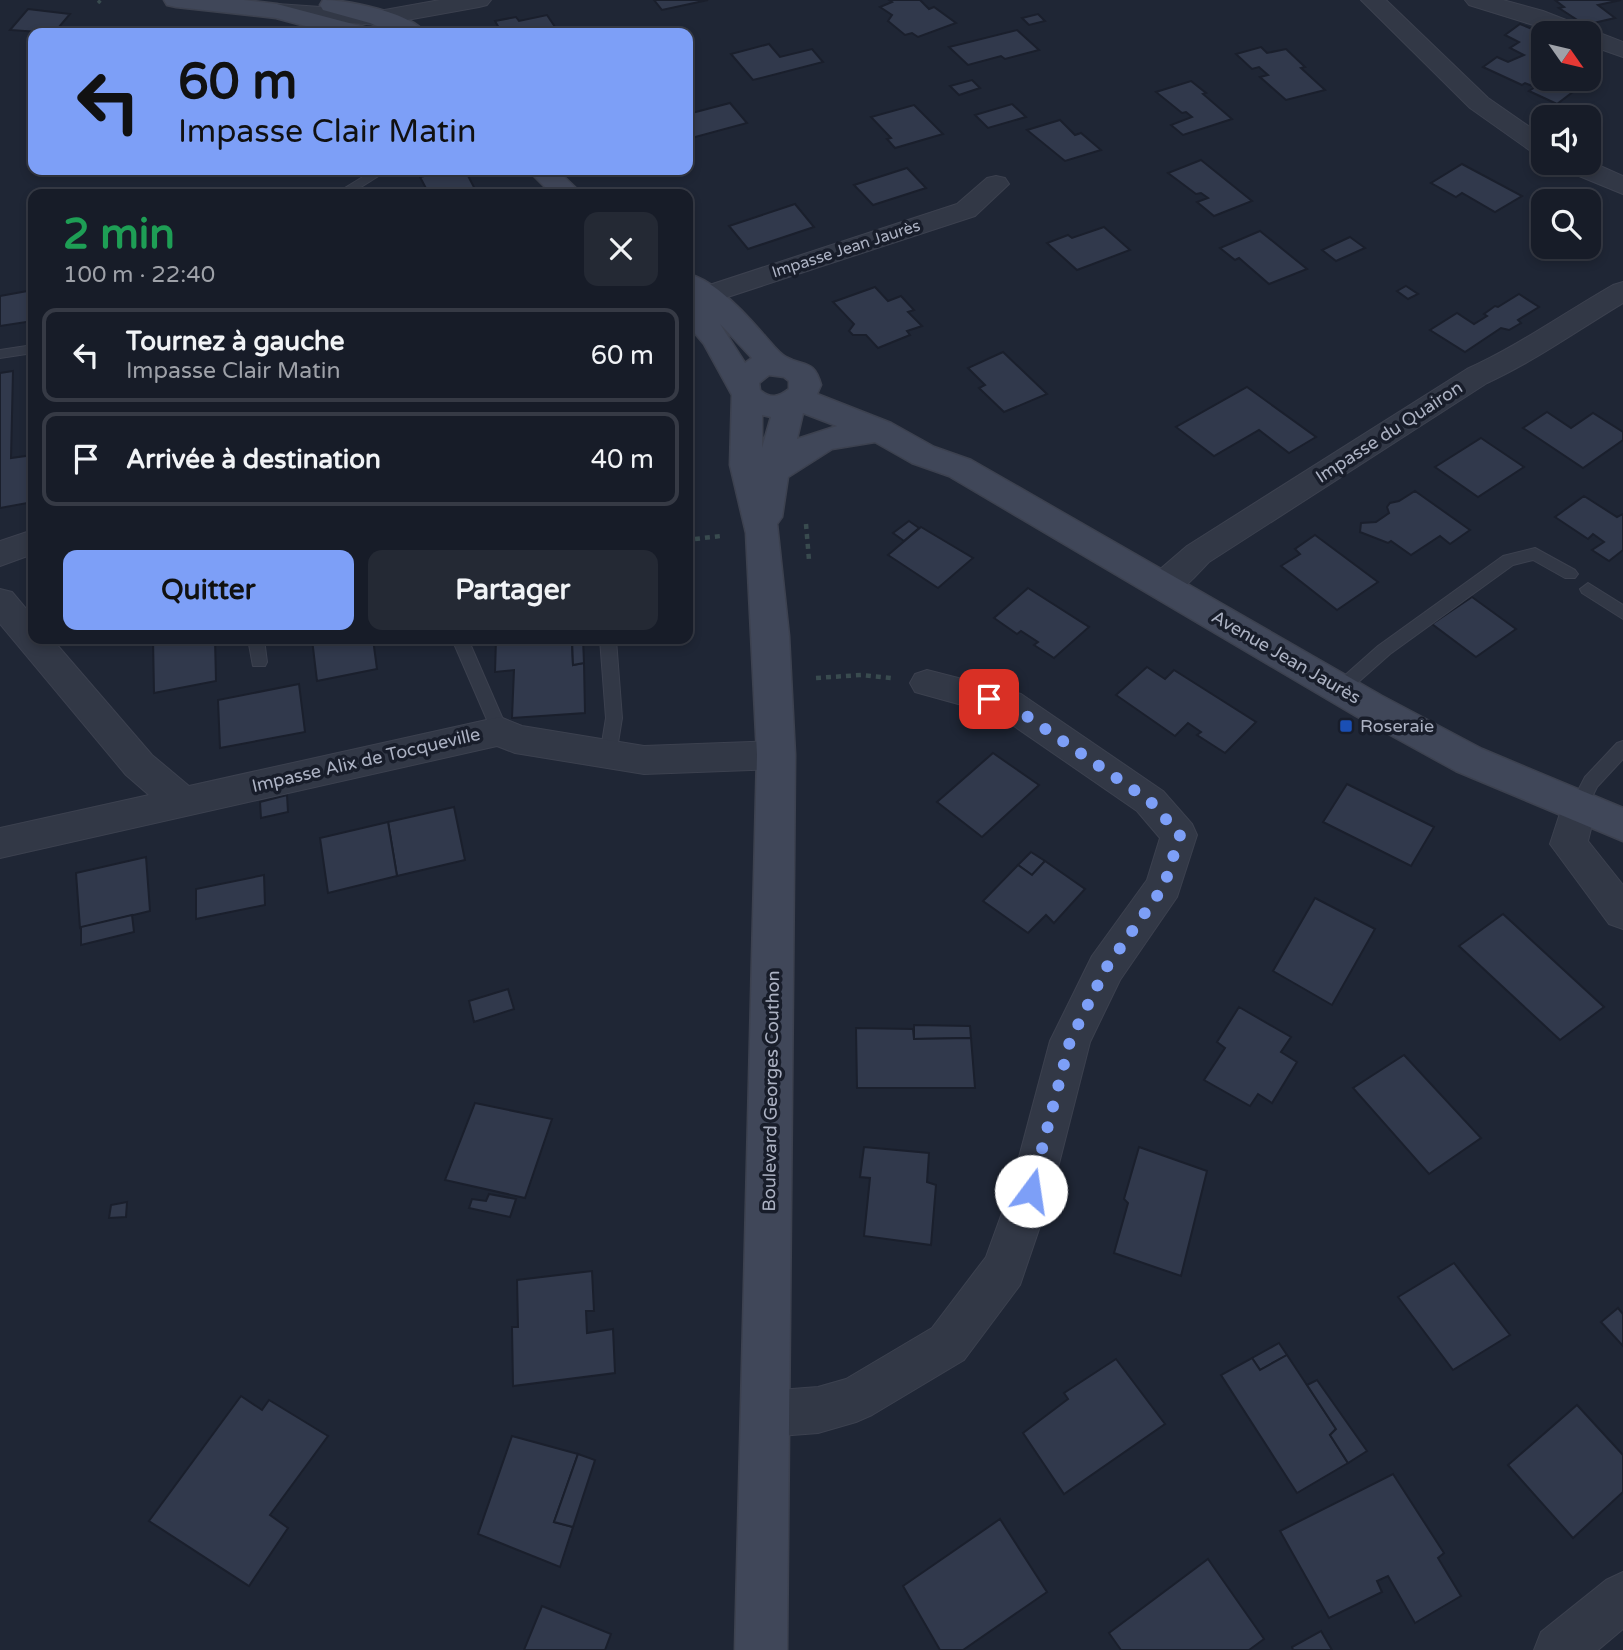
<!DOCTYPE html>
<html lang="fr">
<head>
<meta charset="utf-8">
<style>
	body { margin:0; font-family:"Varela Round",sans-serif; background:#242934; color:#f1f3f6; height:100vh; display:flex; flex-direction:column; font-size:26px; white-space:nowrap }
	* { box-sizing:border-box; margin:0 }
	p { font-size:23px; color:#9ea1a8 }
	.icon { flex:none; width:38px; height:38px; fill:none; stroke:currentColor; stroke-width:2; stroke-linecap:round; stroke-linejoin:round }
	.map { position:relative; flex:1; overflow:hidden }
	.sheet { position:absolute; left:28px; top:189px; width:665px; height:455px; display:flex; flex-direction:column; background:#171c28; border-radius:14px; box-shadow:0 4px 10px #0003,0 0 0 2px #363a45 }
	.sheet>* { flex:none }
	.top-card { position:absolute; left:28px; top:28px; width:665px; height:147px; border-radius:14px; box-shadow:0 4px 10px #0003,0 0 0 2px #363a45; background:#7d9ff7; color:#111; overflow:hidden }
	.needle { width:46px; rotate:124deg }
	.fabs { position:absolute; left:1531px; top:21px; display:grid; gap:14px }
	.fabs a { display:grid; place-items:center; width:70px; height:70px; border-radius:14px; background:#171c28; box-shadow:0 4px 10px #0003,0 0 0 2px #363a45; font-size:35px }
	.pin { position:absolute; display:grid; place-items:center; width:60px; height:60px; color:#fff; margin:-30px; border-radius:14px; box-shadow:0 4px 10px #0006 }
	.me { position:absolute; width:77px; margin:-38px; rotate:14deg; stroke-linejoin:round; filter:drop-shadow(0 0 5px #0008) }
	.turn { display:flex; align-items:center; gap:24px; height:147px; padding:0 35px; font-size:32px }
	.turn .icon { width:91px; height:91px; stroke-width:2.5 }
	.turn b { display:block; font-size:49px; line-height:60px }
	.round { display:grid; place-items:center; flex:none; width:74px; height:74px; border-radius:14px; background:#242934 }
	.headline { display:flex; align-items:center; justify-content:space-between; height:119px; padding:0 35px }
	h1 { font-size:42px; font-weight:700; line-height:52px; color:#1e9e55 }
	.primary-button { display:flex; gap:14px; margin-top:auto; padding:14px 35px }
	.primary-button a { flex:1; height:80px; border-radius:14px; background:#7d9ff7; color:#111; font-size:28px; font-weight:700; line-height:80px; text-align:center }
	.primary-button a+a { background:#242934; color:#f1f3f6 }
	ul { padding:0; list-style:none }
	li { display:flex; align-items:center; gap:21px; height:94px; margin:0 14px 10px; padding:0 21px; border:4px solid #363a45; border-radius:14px }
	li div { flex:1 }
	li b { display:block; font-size:26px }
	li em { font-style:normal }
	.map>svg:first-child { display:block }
</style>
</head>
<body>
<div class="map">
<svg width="1623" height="1650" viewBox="0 0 1623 1650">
	<rect width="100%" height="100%" fill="#1f2635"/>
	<g fill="#31394c" stroke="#1a1f2c" stroke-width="2">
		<path d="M654 0H708L662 10Z"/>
		<path d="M889 0H920L929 9 934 7 956 23 918 37 912 33 905 35 888 21 892 15 880 7 892 2Z"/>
		<path d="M1555 0H1621L1598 5 1615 18 1585 25 1559 8 1564 7Z"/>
		<path d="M28 9 70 14 54 33 10 30Z"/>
		<path d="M1038 14 1045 21 1029 25 1022 18Z"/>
		<path d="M547 15 559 33H496L499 28 495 21 516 17 519 21Z"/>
		<path d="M1520 24 1544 34V79H1569L1582 85 1557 104 1529 91 1535 87 1525 83 1522 85 1483 67 1497 57 1508 62 1524 55 1510 48 1519 42 1505 35Z"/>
		<path d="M1017 30 1039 50 1005 59 1001 56 968 65 949 47Z"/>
		<path d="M769 44 780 57 812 49 823 62 753 80 731 54Z"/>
		<path d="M1261 47 1267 53 1286 49 1305 67 1301 68 1325 90 1286 100 1260 77 1268 75 1259 67 1252 69 1236 54Z"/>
		<path d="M972 80 980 88 959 95 950 86Z"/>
		<path d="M1191 81 1206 93 1203 94 1232 119 1183 135 1171 125 1192 117 1186 112 1182 113 1156 92Z"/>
		<path d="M730 103 747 123 688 139V114Z"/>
		<path d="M1012 104 1026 117 988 128 975 115Z"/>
		<path d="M914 105 943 134 895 148 887 139 891 138 871 117Z"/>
		<path d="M1060 120 1075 135 1081 133 1101 150 1065 161 1027 130Z"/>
		<path d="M1201 160 1252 201 1214 216 1197 202 1208 198 1201 193 1196 194 1168 173Z"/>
		<path d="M1462 164 1522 196 1495 212 1462 193 1456 197 1431 183Z"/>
		<path d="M907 168 926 188 873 205 854 185Z"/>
		<path d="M450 170H465L476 191 463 194H429L420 177Z"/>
		<path d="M795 204 814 227 748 249 729 226Z"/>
		<path d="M1104 227 1130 250 1077 270 1047 243 1068 235 1072 238Z"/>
		<path d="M1260 231 1307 269 1269 284 1239 258 1235 260 1220 248Z"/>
		<path d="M1350 237 1365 248 1336 261 1322 250Z"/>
		<path d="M1406 286 1418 294 1408 299 1397 291Z"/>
		<path d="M875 287 888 301 901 296 914 310 908 312 922 326 907 331 910 335 878 348 866 335H853L849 331 854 324 833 302Z"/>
		<path d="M33 290V321L0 326V296Z"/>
		<path d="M1519 294 1539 307 1518 320 1521 323 1509 330 1501 328 1465 352 1430 330 1457 313 1474 324 1487 316 1484 314 1495 306 1498 307Z"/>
		<path d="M1003 352 1047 394 1004 412 979 388 985 385 968 368Z"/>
		<path d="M13 371 11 458 33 455V502L0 508V373Z"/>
		<path d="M1247 387 1316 437 1289 453 1259 430 1214 456 1176 427Z"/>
		<path d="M1547 412 1571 428 1593 413 1623 432V440L1583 468 1523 428Z"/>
		<path d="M1481 438 1524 467 1478 497 1435 467Z"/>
		<path d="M1415 491 1470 530 1450 544 1440 536 1411 555 1391 541 1388 543 1360 532 1361 523 1376 522 1389 513 1387 507 1390 503 1399 501Z"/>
		<path d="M1584 496 1617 517 1623 514V550L1609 561 1592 550 1604 542 1593 534 1588 539 1555 517Z"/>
		<path d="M909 521 919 528 904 541 893 533Z"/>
		<path d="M921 527 973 558 938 588 888 555Z"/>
		<path d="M1315 535 1378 582 1337 610 1281 566 1300 554 1295 549Z"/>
		<path d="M1028 588 1089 627 1054 658 1034 645 1038 642 1021 631 1017 634 994 618Z"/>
		<path d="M1472 597 1516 629 1476 657 1432 624Z"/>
		<path d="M153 639H215L216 681 154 693Z"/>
		<path d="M312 639H373L377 669 317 681Z"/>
		<path d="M496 639H572L573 665 584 663 585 713 512 718 514 670 495 672Z"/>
		<path d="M572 639H583L584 663 573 665Z"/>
		<path d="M1147 667 1165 679 1174 670 1256 722 1225 753 1197 735 1201 732 1188 723 1175 736 1116 695Z"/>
		<path d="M299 684 305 732 220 748 218 700Z"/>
		<path d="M993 753 1039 785 982 837 937 802Z"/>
		<path d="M1347 784 1434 827 1411 866 1323 822Z"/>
		<path d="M287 795 288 812 261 818 260 802Z"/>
		<path d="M454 807 465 860 397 876 388 822Z"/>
		<path d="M388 822 397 876 328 893 320 838Z"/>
		<path d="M1031 852 1045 861 1032 875 1018 865Z"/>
		<path d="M146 857 150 911 80 928 76 873Z"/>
		<path d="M1045 861 1085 889 1054 923 1046 915 1028 933 983 901 1018 865 1032 875Z"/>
		<path d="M264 875 265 905 196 919V889Z"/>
		<path d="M1315 898 1375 929 1332 1005 1273 971Z"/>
		<path d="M1503 914 1604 1007 1560 1040 1459 946Z"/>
		<path d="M132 915 134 932 81 945V927Z"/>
		<path d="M508 989 514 1009 474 1022 469 1001Z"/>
		<path d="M1239 1007 1291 1037 1281 1052 1297 1062 1272 1103 1258 1094 1250 1106 1204 1080 1225 1048 1217 1042Z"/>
		<path d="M914 1025 970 1026 971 1038 914 1039Z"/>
		<path d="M856 1028 913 1029 914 1039 971 1038 975 1088H857Z"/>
		<path d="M1404 1055 1481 1138 1429 1174 1353 1088Z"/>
		<path d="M475 1103 552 1119 525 1198 445 1180Z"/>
		<path d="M864 1147 929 1153 927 1182 936 1185 931 1245 864 1236 870 1178 860 1177Z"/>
		<path d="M1139 1147 1207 1171 1181 1276 1114 1253 1128 1203 1124 1199Z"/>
		<path d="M489 1194 516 1199 510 1217 469 1208 472 1199 486 1201Z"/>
		<path d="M127 1202 126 1217 109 1218 111 1205Z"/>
		<path d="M1454 1263 1510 1335 1453 1370 1398 1297Z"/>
		<path d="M592 1271 594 1311H586L587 1333 613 1329 615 1373 513 1386 512 1327H518L517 1280Z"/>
		<path d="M1618 1308 1623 1314V1346L1601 1322Z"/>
		<path d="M1279 1343 1287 1355 1260 1370 1252 1358Z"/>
		<path d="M1287 1355 1336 1429 1330 1435 1348 1463 1297 1493 1221 1375 1252 1358 1260 1370Z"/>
		<path d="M1116 1359 1165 1424 1064 1494 1023 1433 1068 1399 1064 1393Z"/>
		<path d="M1317 1380 1367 1451 1348 1463 1330 1435 1336 1429 1307 1385Z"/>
		<path d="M241 1396 262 1410 269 1400 328 1436 270 1515 288 1528 249 1586 149 1521Z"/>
		<path d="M1577 1405 1623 1455V1492L1573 1538 1508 1465Z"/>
		<path d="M512 1436 578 1454 554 1522 573 1527 560 1567 478 1534Z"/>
		<path d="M578 1454 595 1460 573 1527 554 1522Z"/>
		<path d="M1393 1474 1444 1553 1438 1558 1461 1596 1415 1623 1388 1576 1377 1581 1382 1592 1329 1618 1280 1531Z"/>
		<path d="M1000 1519 1047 1592 963 1650H940L903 1586Z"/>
		<path d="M1208 1559 1264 1639 1249 1650H1121L1109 1633Z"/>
		<path d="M542 1606 611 1634 605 1650H524Z"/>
		<path d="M1321 1631 1332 1650H1293L1292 1647Z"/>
	</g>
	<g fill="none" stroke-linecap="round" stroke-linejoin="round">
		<defs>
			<g id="lane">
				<path d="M374 170H388L350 194H335Z"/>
				<path d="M33 345V353L0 358V350Z"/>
				<path d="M1535 548 1575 570 1578 574 1575 578H1565L1533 560 1513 565 1390 654 1346 693H1334L1332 689 1334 685 1378 646 1503 556Z"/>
				<path d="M1588 583 1623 605V619L1582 593 1580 589Z"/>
				<path d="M248 639H264L267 662 265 666H253Z"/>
				<path d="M452 639H468L508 731 506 736H494Z"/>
				<path d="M600 639H616L622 718 616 755 614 760H602L600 755 606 718Z"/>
				<path d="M1623 741V759L1597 787 1584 813H1572L1569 808 1585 777 1617 743Z"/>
			</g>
			<g id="street">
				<path d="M440 0H491L487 5 479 7 379 25 277 18 269 16 265 11 269 6 277 4 379 11Z"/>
				<path d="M1361 0H1386L1488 98 1544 137V157L1535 154 1470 108Z"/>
				<path d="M1465 0H1503L1543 11 1623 42V57L1589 45V33H1559L1469 5Z"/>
				<path d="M1589 161 1623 176V194L1562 169 1558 163Z"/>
				<path d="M996 176 1005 178 1009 184 975 216 688 310V292L957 204 987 178Z"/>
				<path d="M1623 282V303C1578 330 1535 361 1487 383L1209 562C1192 579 1177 602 1151 595L1147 586 1151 577 1187 546 1467 369C1518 346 1564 313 1613 285Z"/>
				<path d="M33 530V554L0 566V541Z"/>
				<path d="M0 589 12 592 33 617V639H52L152 755 189 786 500 717 522 726 644 746 776 741 789 745 794 755 789 765 776 769 644 774 515 753 497 746 0 858V828L149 795 126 775 0 624Z"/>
				<path d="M927 670 1021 694 1163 791 1192 824 1197 835 1177 897 1120 980 1090 1042 1052 1191 1020 1285 964 1360 872 1415 856 1422 818 1433 766 1437 750 1430 743 1414 750 1398 766 1391 818 1387 846 1379 932 1328 986 1257 1010 1191 1050 1041 1092 956 1147 880 1160 838 1137 811 998 715 915 692 910 683 915 674Z"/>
				<path d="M1578 793 1591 798 1596 808 1588 841 1623 885V929L1609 924 1550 844 1565 798Z"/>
				<path d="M1623 1572V1629L1598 1650H1534L1541 1632 1606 1580Z"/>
			</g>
			<g id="secondary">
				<path d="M164 0H244L277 4 368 28 371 33H331L276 18 176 7 167 5Z"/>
				<path d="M323 0C347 0 412 13 425 33H393L370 23 323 10 320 5Z"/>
				<path d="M528 170H557L582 194H552Z"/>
				<path d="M688 274C714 280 746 314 763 334 770 341 778 353 786 357 804 367 814 359 821 385L817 394 891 423 934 447 971 460 1382 696 1482 749 1623 808V841L1456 771 1356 716 949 476 912 463 875 442 832 449 788 477 782 517 777 524 789 636 795 755 787 1650H735L757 755 746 533 730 465 732 395 704 344 688 325ZM720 324 724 328 752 358 745 363ZM769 375 784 377 789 381V389C779 397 770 399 760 390L759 383ZM803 413 837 426 797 439ZM762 415 771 417 762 448Z"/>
			</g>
		</defs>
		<use href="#lane" stroke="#3c414f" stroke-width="2"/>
		<use href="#street" stroke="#3c414f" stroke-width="2"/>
		<use href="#secondary" stroke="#3c414f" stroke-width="3"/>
		<path stroke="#394b4f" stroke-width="3.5" stroke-dasharray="3.5 3.5" stroke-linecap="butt" d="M98 3 101 0"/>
		<g stroke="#394b4f" stroke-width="4.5" stroke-dasharray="5 5" stroke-linecap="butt">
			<path d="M806 524 809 560"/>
			<path d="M695 539 721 536"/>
			<path d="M816 678 861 675 891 678"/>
		</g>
		<use href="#lane" fill="#323846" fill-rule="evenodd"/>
		<use href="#street" fill="#323846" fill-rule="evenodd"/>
		<use href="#secondary" fill="#404759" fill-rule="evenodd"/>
	</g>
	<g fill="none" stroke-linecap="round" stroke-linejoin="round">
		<path stroke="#7d9ff7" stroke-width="12" stroke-dasharray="0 21.6" d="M989 699 1009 704 1150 801 1180 835 1164 886 1106 968 1070 1041 1031 1191"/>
	</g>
	<rect fill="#1a4fb4" stroke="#181d2a" stroke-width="2.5" x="1339" y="719" width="14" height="14" rx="3.5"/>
	<g text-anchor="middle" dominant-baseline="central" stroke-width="7" stroke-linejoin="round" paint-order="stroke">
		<g font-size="16" fill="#acb2c3" stroke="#181d2a">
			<text transform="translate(846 249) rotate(-18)">Impasse Jean Jaurès</text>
		</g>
		<g font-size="18" fill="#acb2c3" stroke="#181d2a">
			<text transform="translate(1389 432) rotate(-33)">Impasse du Quairon</text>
			<text transform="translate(1286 657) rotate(30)">Avenue Jean Jaurès</text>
			<text transform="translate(366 760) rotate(-13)">Impasse Alix de Tocqueville</text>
			<text transform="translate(771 1091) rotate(-89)">Boulevard Georges Couthon</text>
		</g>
		<g font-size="18" fill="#acb2c3" stroke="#181d2a" text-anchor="start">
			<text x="1360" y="726">Roseraie</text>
		</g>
	</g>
</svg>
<div class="fabs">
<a><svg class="needle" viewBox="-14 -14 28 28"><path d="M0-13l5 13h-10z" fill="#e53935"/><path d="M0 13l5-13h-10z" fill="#9ea1a8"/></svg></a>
<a><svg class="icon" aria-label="sound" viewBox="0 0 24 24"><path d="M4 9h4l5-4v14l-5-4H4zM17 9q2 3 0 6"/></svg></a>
<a><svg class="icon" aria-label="search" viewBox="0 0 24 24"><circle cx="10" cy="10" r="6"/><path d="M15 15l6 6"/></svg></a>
</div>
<div class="pin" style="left:989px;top:699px;background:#d93025"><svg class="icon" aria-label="arrive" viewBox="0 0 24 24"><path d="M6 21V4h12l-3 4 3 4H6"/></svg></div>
<svg class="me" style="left:1031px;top:1191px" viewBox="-20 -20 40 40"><circle r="19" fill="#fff"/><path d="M0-13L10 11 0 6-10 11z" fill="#7d9ff7"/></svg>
<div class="top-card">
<div class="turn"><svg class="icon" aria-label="left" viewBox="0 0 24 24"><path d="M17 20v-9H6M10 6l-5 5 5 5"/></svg><div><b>60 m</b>Impasse Clair Matin</div></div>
</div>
<section class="sheet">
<div class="headline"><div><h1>2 min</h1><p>100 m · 22:40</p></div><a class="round"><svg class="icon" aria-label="close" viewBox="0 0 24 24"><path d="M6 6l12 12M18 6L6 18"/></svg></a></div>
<ul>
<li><svg class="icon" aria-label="left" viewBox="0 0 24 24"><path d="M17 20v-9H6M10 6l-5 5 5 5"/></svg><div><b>Tournez à gauche</b><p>Impasse Clair Matin</p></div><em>60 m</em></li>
<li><svg class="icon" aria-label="arrive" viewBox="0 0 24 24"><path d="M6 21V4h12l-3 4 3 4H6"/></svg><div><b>Arrivée à destination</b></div><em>40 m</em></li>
</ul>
<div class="primary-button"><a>Quitter</a><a>Partager</a></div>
</section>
</div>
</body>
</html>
